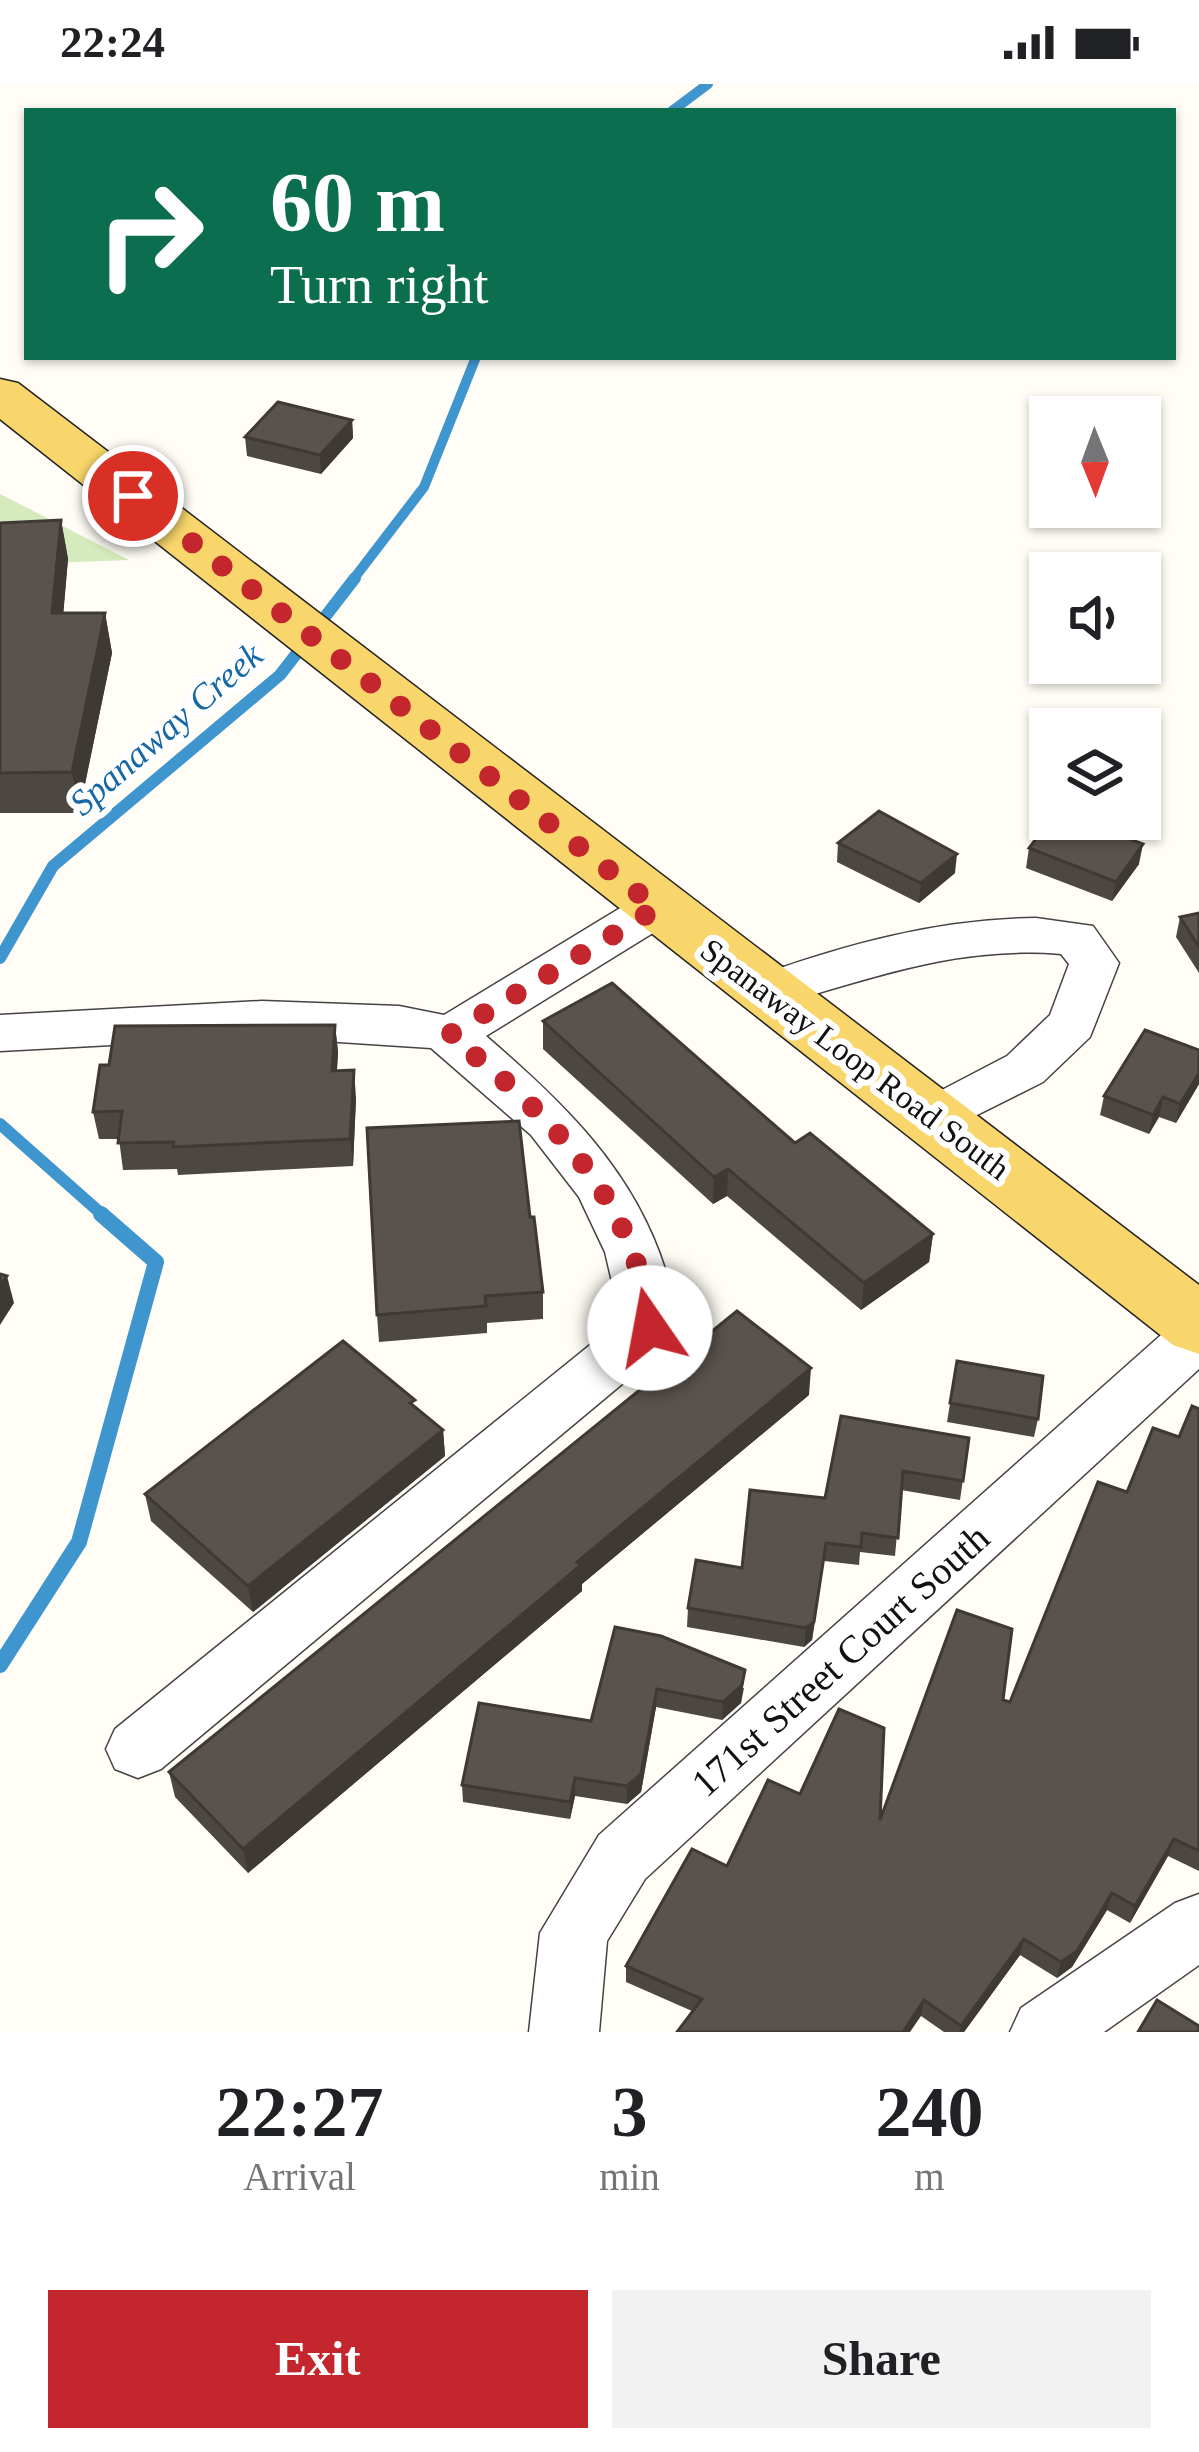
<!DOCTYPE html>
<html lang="en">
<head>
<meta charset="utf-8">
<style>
	body { margin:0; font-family:"Times New Roman",serif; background:#f2f2f2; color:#202124; height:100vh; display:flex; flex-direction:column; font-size:45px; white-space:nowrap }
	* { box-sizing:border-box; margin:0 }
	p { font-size:39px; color:#757577 }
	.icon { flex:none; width:66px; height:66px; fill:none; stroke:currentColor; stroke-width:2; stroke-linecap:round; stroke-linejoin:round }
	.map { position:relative; height:1948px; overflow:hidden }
	.side { display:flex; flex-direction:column; background:#fff; flex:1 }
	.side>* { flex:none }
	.guide { position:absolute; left:24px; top:24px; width:1152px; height:252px; border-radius:0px; box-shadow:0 3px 9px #0004; background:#0b6e4f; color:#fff; overflow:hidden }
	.needle { width:78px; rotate:179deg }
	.tools { position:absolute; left:1029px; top:312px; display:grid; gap:24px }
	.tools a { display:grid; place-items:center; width:132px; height:132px; border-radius:0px; background:#fff; box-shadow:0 3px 9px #0004; font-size:60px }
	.pin { position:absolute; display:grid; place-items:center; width:102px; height:102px; color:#fff; margin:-51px; border:6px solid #fff; border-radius:50%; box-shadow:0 3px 12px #0007 }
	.me { position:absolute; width:132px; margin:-66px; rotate:348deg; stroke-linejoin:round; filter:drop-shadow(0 0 9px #0008) }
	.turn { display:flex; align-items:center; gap:42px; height:252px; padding:0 48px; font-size:54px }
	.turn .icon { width:156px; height:156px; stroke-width:2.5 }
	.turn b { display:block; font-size:84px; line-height:102px }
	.eta { display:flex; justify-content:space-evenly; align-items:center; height:204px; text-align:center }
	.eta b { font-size:72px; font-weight:700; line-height:84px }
	.cta { display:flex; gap:24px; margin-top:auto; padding:24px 48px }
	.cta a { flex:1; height:138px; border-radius:0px; background:#c4262e; color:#fff; font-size:48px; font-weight:700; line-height:138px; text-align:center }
	.cta a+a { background:#f2f2f2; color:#202124 }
	.status { display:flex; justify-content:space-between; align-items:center; height:84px; padding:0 60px; background:#fff; direction:ltr }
	.status svg { height:33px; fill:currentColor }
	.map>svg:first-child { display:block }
</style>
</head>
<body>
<div class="status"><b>22:24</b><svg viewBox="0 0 49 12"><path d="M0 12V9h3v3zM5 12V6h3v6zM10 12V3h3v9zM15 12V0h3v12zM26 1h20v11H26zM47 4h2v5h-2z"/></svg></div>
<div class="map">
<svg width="1199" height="1948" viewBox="0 0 1199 1948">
	<rect width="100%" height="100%" fill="#fffdf5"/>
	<path fill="#d5ebbd" d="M0 410 8 414 129 476 0 481Z"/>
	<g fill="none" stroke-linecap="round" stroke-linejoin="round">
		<g stroke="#3f96cf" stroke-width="10">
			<path d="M672 27 708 0"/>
			<path d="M352 497 424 403 476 273"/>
		</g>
		<g stroke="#3f96cf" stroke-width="12">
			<path d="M0 874 53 782 280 591 355 494"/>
			<path d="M0 1040 105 1133"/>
		</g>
		<path stroke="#3f96cf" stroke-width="16" d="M0 1581 79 1458 156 1178 101 1130"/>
		<defs>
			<g id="minor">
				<path d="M657 808 674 812 681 824 674 836 486 952C564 1019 635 1087 666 1188 673 1212 682 1237 670 1260L161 1685 138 1694 115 1685 106 1665 115 1645 621 1236 605 1168 579 1113 531 1051 431 964 262 953 0 967V931L262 917 399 922 444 931 640 812Z"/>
				<path d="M1036 834 1093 842 1119 879 1090 953 1043 998 933 1053 915 1048 907 1034 915 1020 1007 972 1050 931 1069 880 1061 870C955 861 867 896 767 924L749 919 742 907 749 895C843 861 936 835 1036 834Z"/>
				<path d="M1199 1229V1285L645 1795 607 1857 599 1948H529L540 1849 599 1751 1179 1235Z"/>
				<path d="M1199 1810V1881L1104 1948H1010L1021 1924 1175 1819Z"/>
			</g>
			<path id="major" d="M0 295 18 299 1199 1201V1270L1173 1261 0 335Z"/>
		</defs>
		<use href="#minor" stroke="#444" stroke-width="3"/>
		<use href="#major" stroke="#222" stroke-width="3"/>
		<use href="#minor" fill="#fff" fill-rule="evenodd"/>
		<use href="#major" fill="#f9d66b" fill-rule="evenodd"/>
	</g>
	<g fill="#4d4742">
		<path d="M352 336 353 354 321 390 247 372 245 353Z"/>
		<path d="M61 436 68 475 63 529H105L112 569 79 729H0V439Z"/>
		<path d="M838 759 955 789 919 819 837 778Z"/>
		<path d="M1029 764 1139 780 1112 817 1026 784Z"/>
		<path d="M1199 829V889L1176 853 1180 833Z"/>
		<path d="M543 937 795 1059 933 1150 929 1178 861 1226 727 1112 713 1120 543 965Z"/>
		<path d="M335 941 338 968 337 987 356 1014 353 1082 178 1091 177 1085 123 1086 119 1055H99L93 1028Z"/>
		<path d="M1199 966V1000L1176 1039 1159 1033 1149 1050 1100 1031 1104 1012Z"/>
		<path d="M530 1133 543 1208V1235L487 1239V1249L379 1258 377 1231Z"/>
		<path d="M957 1277 1038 1335 1034 1353 947 1338Z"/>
		<path d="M809 1311 582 1500V1507L248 1789 175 1713 169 1688Z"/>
		<path d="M416 1324 443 1346 445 1372 253 1528 151 1437 145 1410Z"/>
		<path d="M1199 1325V1787L1168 1772 1130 1839 1107 1826 1072 1883 1057 1894 1020 1871 964 1948H944L921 1932 692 1927 626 1898V1882L800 1710 880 1736 1003 1616 1010 1618 1127 1408 1179 1353Z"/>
		<path d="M969 1354 960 1416 901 1406 895 1472 860 1468 859 1481 824 1477 812 1556 804 1563 687 1543 688 1524 742 1484 825 1414Z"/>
		<path d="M615 1543 744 1604 741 1619 722 1636 656 1623 641 1708 627 1720 575 1712 570 1735 463 1718 462 1701 591 1637Z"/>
	</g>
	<g fill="#3f3936">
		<path d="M352 336 353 354 321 390 320 371Z"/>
		<path d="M61 436 68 475 60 569 52 529Z"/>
		<path d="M105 529 112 569 79 729 72 688Z"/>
		<path d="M1143 760 1139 780 1112 817 1116 798Z"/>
		<path d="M957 770 955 789 919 819 921 799Z"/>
		<path d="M335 941 338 968 335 1014 332 987Z"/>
		<path d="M354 986 356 1014 353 1082 350 1055Z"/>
		<path d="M1199 989V1000L1176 1039 1180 1020Z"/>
		<path d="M1163 1013 1159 1033 1149 1050 1153 1031Z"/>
		<path d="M728 1085 727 1112 713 1120 714 1093Z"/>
		<path d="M933 1150 929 1178 861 1226 864 1199Z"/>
		<path d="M7 1192 14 1219 0 1241V1203Z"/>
		<path d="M811 1284 809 1311 582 1500V1507L248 1789 243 1765 577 1478Z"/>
		<path d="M443 1346 445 1372 253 1528 248 1502Z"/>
		<path d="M824 1477 812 1556 804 1563 806 1544Z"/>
		<path d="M745 1586 741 1619 722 1636 723 1618Z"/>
		<path d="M657 1605 656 1623 641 1708 627 1720V1702Z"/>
		<path d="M575 1694V1712L570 1735V1718Z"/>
		<path d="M1174 1755 1168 1772 1130 1839 1135 1822Z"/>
		<path d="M1112 1809 1107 1826 1072 1883 1057 1894 1061 1878Z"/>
		<path d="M1024 1855 1020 1871 964 1948H960L961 1942Z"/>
		<path d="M924 1916 921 1932 910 1948H903Z"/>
	</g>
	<g fill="#5a524d" stroke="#3f3936" stroke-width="3">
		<path d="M278 318 352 336 320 371 245 353Z"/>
		<path d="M61 436 52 529H105L72 688 0 689V439Z"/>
		<path d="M879 727 957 770 921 799 838 759Z"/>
		<path d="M1051 735H1075L1143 760 1116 798 1029 764Z"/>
		<path d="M1199 829V863L1180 833Z"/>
		<path d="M612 899 795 1059 810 1049 933 1150 864 1199 728 1085 714 1093 543 937Z"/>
		<path d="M335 941 332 987 354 986 350 1055 173 1063 174 1058 118 1059 122 1027 93 1028 100 981H109L115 942Z"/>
		<path d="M1145 946 1199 966V989L1180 1020 1163 1013 1153 1031 1104 1012Z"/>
		<path d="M519 1037 530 1133H534L543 1208 485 1212 486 1222 377 1231 367 1044Z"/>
		<path d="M0 1190 7 1192 0 1203Z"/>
		<path d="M737 1227 811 1284 577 1478 581 1481 243 1765 169 1688Z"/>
		<path d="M343 1257 415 1316 410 1319 443 1346 248 1502 145 1410Z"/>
		<path d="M957 1277 1043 1292 1038 1335 950 1319Z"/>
		<path d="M1192 1322 1199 1325V1767L1174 1755 1135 1822 1112 1809 1077 1867 1061 1878 1024 1855 961 1942 924 1916 903 1948H677L702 1915 626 1882 692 1765 727 1782 768 1696 800 1710 839 1625 884 1644 880 1736 957 1526 1012 1545 1003 1616 1010 1618 1098 1398 1127 1408 1153 1344 1179 1353Z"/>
		<path d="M841 1332 969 1354 963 1397 903 1387 898 1454 862 1449 861 1463 826 1459 814 1538 806 1544 688 1524 696 1476 742 1484 750 1406 825 1414Z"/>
		<path d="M615 1543 661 1552 745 1586 742 1601 723 1618 657 1605 641 1690 627 1702 575 1694 570 1718 462 1701 479 1619 591 1637Z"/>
		<path d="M1157 1916 1199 1942V1948H1138Z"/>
	</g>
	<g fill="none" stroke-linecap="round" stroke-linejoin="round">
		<path stroke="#c4262e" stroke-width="21" stroke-dasharray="0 37.8" d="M133 412 657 824 449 951C546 1027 637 1114 650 1244"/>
	</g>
	<g text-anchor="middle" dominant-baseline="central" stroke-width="12" stroke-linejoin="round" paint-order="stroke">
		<g font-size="33" fill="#111" stroke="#fff">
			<text transform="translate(855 975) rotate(37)">Spanaway Loop Road South</text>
		</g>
		<g font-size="36" font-style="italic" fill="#1768a6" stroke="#fff">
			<text transform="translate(166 645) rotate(-41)">Spanaway Creek</text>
		</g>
		<g font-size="39" fill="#111" stroke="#fff">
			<text transform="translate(840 1576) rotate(-42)">171st Street Court South</text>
		</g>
	</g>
</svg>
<div class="tools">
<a><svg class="needle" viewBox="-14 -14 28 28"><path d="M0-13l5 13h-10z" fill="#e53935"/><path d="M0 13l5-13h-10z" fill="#757577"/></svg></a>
<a><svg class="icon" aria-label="sound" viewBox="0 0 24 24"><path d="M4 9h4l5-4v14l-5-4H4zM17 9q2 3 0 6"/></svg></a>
<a><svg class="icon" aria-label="layers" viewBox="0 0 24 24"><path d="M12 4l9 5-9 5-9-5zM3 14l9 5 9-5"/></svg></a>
</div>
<div class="pin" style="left:133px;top:412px;background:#d93025"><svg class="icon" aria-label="arrive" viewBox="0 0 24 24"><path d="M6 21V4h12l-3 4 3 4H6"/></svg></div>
<svg class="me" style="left:650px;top:1244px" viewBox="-20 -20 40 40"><circle r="19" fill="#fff"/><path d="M0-13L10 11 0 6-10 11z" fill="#c4262e"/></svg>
<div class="guide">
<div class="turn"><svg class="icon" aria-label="right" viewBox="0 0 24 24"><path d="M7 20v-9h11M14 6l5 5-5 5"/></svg><div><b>60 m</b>Turn right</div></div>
</div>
</div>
<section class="side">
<div class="eta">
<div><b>22:27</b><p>Arrival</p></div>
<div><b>3</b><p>min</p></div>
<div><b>240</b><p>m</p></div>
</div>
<div class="cta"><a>Exit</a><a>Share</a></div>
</section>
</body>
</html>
